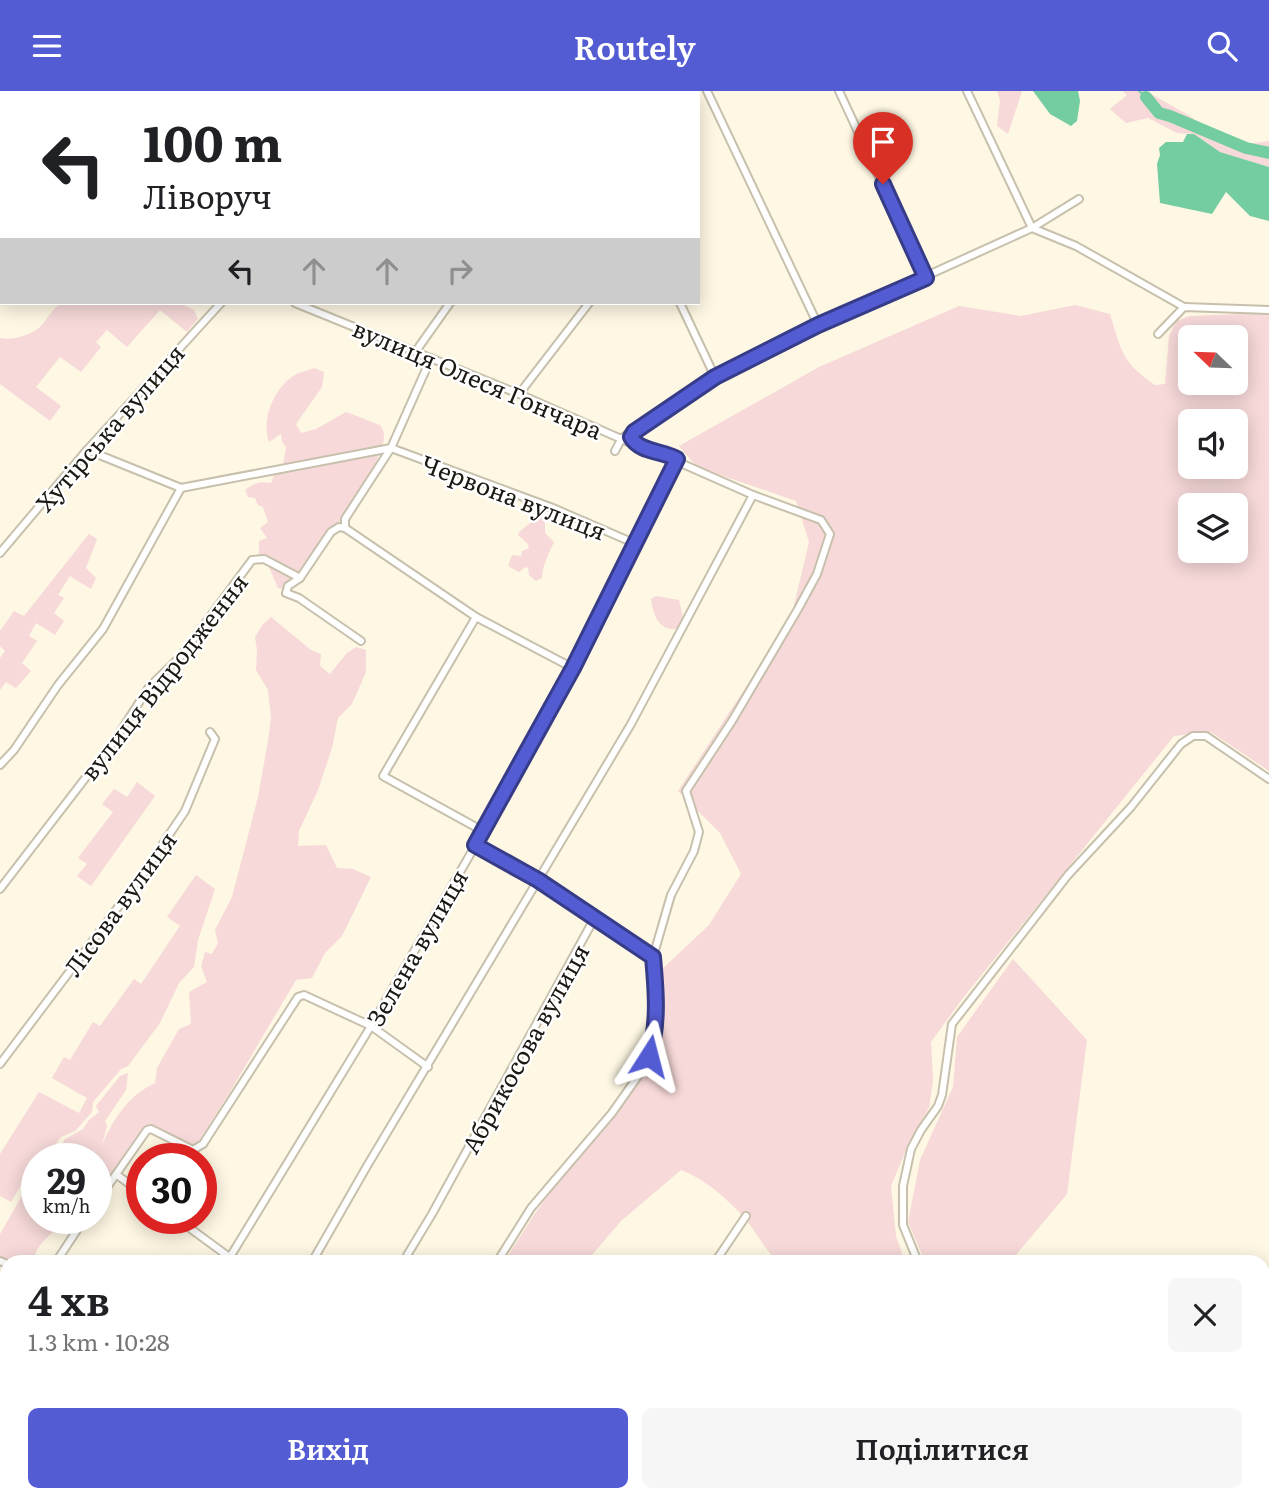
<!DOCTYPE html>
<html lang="uk">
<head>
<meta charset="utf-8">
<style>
	body { margin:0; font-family:Literata,serif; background:#f6f6f6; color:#202124; height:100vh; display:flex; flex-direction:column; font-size:26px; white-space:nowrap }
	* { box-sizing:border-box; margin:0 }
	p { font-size:23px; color:#757577 }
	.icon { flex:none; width:38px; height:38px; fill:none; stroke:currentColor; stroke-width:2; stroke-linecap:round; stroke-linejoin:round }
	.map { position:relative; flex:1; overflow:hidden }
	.sheet { position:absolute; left:0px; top:1164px; width:1270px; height:247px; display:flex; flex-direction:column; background:#fff; border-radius:21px 21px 0 0; box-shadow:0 4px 18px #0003 }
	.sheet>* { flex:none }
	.hud { position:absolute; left:0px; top:0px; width:700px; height:214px; box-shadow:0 4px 18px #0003; background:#fff; color:#202124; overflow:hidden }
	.needle { width:46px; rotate:293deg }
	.buttons { position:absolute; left:1178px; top:234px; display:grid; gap:14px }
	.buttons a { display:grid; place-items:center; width:70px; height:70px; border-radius:10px; background:#fff; box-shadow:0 4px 18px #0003; font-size:35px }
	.speed { position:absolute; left:21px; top:1052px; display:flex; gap:14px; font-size:35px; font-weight:700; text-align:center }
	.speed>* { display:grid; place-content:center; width:91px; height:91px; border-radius:50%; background:#fff; box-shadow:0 4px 18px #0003; line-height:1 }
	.speed small { font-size:18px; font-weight:400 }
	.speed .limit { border:10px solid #d22; background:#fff; color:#111 }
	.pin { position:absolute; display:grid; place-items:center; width:60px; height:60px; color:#fff; margin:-72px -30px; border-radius:50% 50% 50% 0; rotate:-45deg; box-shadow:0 0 7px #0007 }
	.pin .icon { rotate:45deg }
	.me { position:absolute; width:77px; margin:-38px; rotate:9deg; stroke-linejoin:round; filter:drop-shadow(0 0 5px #0008) }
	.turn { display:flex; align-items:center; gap:24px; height:147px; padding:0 28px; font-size:32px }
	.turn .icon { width:91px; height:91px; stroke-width:2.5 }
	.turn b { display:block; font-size:49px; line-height:60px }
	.lanes { display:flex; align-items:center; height:66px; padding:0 28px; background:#0003; justify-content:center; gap:35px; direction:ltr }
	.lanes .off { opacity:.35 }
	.round { display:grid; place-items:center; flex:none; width:74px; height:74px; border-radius:10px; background:#f6f6f6 }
	.headline { display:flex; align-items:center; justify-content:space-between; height:119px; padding:0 28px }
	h1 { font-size:42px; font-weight:600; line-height:52px }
	.cta { display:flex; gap:14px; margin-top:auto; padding:14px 28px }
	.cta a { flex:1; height:80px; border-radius:10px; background:#535cd2; color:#fff; font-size:28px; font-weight:600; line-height:80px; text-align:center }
	.cta a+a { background:#f6f6f6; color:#202124 }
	header { display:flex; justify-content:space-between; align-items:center; height:91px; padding:0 28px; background:#535cd2; color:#fff; font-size:32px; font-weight:600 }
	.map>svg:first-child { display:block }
</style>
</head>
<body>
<header><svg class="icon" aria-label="menu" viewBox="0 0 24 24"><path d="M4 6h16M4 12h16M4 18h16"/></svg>Routely<svg class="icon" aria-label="search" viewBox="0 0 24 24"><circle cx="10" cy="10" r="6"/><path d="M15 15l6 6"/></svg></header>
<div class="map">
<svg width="1269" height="1410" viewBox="0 0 1269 1410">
	<rect width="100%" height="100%" fill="#fef7e3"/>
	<g fill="#f6d9d8" fill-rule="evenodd">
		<path d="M997 0H1022L1008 43 997 35 1000 10Z"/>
		<path d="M1123 0H1146L1190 25 1217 46 1247 53 1269 50V76L1220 61 1194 43 1177 42 1148 27 1126 32 1110 18 1127 4Z"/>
		<path d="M62 212H179L194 219 198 228 187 241 160 219 127 256 107 239 96 251 101 256 81 281 60 266 36 296 61 315 50 330 0 293V247C13 250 33 244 43 233 49 225 52 218 62 212Z"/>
		<path d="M1075 214 1110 223C1121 259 1122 272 1155 294L1165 293 1169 245 1176 230 1190 225 1269 222V680L1211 641 1174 645 963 907 931 951 933 990 929 1017 909 1052 891 1095 896 1145 905 1171H778C764 1157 756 1141 744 1126 726 1107 705 1088 681 1079L621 1130 586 1171H504L536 1121 638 977 653 951 659 923 660 880 709 834 741 783 720 742 678 700 791 527 809 451 796 410 697 376 679 355 819 276 959 215 1021 225ZM1190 247H1236V292H1190ZM1190 331H1236V376H1190ZM1190 415H1236V460H1190Z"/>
		<path d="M314 277 324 281 322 296 296 333 301 342 316 338 346 321 380 334C382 337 384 341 384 344 385 366 348 416 336 436L330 440 302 475 294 496 290 500 278 497 269 476 259 466V450L267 447 260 437 268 431 263 416 258 414 255 407 248 406 245 399C254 392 260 390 271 392L276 378 283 375 286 356 282 351 281 343 269 351C261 329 273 299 293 285 299 281 307 280 314 277Z"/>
		<path d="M540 424 545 427V442L554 451C549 462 542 475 542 487L536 490 529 484 528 477 525 476 519 481 508 475 512 464 521 465 522 460 529 457 528 453 518 444 519 441Z"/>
		<path d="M89 443 97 448 86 477 96 487 91 498 70 485 58 504 64 507 54 522 64 530 55 544 36 532 29 545 37 550 22 572 31 580 16 597 6 591 0 599V567L5 560 0 555V540L14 520 24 525Z"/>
		<path d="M656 505 679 509 683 527 677 538C658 540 653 523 651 508Z"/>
		<path d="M271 526 311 559 321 563 320 575 330 583 346 563 356 556 366 559V581L352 613 338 627 332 657 318 699 299 740 298 755 326 754 337 777 353 778 371 786 342 845 325 862 312 887 296 889 230 1001 197 1053H184L148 1034 136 1046 130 1061 96 1103V1068H51L61 1058 64 1049 83 1038 89 1029 99 1021 96 1015 120 985 128 982 126 999 105 1030 107 1035 102 1054C113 1028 129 1004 155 992L157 977 179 938 191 933 189 901 207 891 201 875 205 861 212 863 218 852 215 839 232 806 258 706 268 650 271 627 268 599 256 579 257 559 255 546 263 533Z"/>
		<path d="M137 691 155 705 91 795 77 785 87 773 78 767 113 721 102 713 114 698 127 706Z"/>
		<path d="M196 784 215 798 198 849 194 876 179 892 160 932 128 975 121 978 93 1011 92 1021 75 1040 61 1046 46 1067 37 1068V1073L27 1084 11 1111 0 1105V1063L39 1001 79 1022 87 1007 52 987 64 966 70 969 93 931 100 935 134 888 141 893 180 835 167 826Z"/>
		<path d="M1013 868 1087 949 1067 1103 1010 1171H925L908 1131 920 1069 953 996 957 946Z"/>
		<path d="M37 1079V1127H67C56 1142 39 1148 34 1167L37 1171 0 1172V1143Z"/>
		<path d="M0 1216 7 1220V1297L0 1292Z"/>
	</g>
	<g fill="#74cda0">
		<path d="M1033 0H1078L1080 10 1077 30 1071 35 1050 23Z"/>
		<path d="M1187 43H1194L1220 61 1269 76V130L1250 125 1226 101 1212 123 1160 112 1157 73 1160 64 1159 57 1166 51H1183Z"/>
	</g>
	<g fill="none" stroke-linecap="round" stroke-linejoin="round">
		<path stroke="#74cda0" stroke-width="2" d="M1139 0 1146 6"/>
		<path stroke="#74cda0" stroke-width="12" d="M1146 6 1159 22 1170 25 1246 57 1269 62"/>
		<defs>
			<g id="minor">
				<path d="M554 0 556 2"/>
				<path d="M707 0 818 234"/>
				<path d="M839 0 926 187"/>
				<path d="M967 0 1032 137"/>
				<path d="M32 2 33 0"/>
				<path d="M240 2 241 0"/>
				<path d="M409 2 411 0"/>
				<path d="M614 2 616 0"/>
				<path d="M0 27H2"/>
				<path d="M1032 137 1076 155 1184 216"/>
				<path d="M680 212 715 286"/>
				<path d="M1158 243 1184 216 1269 219"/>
				<path d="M416 260 450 212"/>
				<path d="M431 267 391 357 345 428V437L476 526 573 577"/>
				<path d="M519 303 589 212"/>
				<path d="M391 357 553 417 636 453"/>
				<path d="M87 359 181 397 391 357"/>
				<path d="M615 360 622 347 715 286 818 234 1032 137 1079 108"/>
				<path d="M0 462 87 359 221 212"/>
				<path d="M300 487 331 441 339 436 345 437"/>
				<path d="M476 526 383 685 483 740"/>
				<path d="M0 674 14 659 58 594 103 538 181 397"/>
				<path d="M0 798 117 646 149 596 181 565 252 469 264 468 300 487 288 495 286 502 299 507 361 550"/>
				<path d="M594 828 653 866"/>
				<path d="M0 973 140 787 185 720 215 648 210 641"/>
				<path d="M117 1084 142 1102"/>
				<path d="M96 1112 147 1039 151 1038 193 1059 203 1053 298 906 304 904 371 935 428 976"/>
				<path d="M176 1127 236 1171"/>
				<path d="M230 1166 371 935 512 691 625 477 677 368 644 358 519 303 295 212"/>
				<path d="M0 1170 7 1173"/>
				<path d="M56 1171 85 1127"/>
				<path d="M312 1171 367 1075 538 789 475 754"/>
				<path d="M403 1171 432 1123 594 828 538 789 631 633 753 404"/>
				<path d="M497 1171 531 1117 612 1022 643 978 649 965 654 951 657 912 653 866 671 804 694 760 699 741 686 700 732 630 798 518 817 483 830 443 821 429 753 404 676 370"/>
				<path d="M715 1171 746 1125"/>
				<path d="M918 1171 903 1134V1095L911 1058 921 1039 938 1015 942 1004 952 933 1068 784 1131 716 1181 653 1193 645H1206L1269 688"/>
				<path d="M717 1404 724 1410"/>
				<path d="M883 1404 890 1410"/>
				<path d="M0 1407 7 1395"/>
				<path d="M155 1410 160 1404"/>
				<path d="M267 1410 271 1404"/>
				<path d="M399 1410 404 1404"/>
				<path d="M544 1410 549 1404"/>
			</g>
			<g id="tertiary">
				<path d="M0 1356 7 1360"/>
				<path d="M67 1404 75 1410"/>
			</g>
		</defs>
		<use href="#minor" stroke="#c7c0ac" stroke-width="10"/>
		<use href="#tertiary" stroke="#c7c0ac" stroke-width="11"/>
		<use href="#minor" stroke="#fff" stroke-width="6"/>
		<use href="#tertiary" stroke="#fff" stroke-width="8"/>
	</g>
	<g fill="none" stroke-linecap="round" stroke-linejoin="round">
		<defs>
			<path id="route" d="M649 965C659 933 656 899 653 866L538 789 475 754 573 577 677 368C663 360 639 361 631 346L634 341 715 286 818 234 926 187 883 93"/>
		</defs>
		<use href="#route" stroke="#363c88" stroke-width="18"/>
		<use href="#route" stroke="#535cd2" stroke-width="12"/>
	</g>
	<g text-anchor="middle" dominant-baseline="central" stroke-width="5" stroke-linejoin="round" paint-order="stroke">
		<g font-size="24" fill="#1b1912" stroke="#fff">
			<text transform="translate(478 287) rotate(23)">вулиця Олеся Гончара</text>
			<text transform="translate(109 336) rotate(-49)">Хутірська вулиця</text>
			<text transform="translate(514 405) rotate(21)">Червона вулиця</text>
			<text transform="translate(163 585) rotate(-52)">вулиця Відродження</text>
			<text transform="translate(119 812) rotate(-54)">Лісова вулиця</text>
			<text transform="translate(416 856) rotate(-60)">Зелена вулиця</text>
			<text transform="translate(524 957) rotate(-61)">Абрикосова вулиця</text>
		</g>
	</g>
</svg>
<div class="buttons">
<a><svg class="needle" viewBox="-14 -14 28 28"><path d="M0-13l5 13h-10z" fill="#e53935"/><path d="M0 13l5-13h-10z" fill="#757577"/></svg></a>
<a><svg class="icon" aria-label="sound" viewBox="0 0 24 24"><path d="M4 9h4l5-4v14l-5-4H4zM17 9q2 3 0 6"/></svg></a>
<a><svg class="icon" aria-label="layers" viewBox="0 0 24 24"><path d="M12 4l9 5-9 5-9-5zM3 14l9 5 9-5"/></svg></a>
</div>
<div class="speed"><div>29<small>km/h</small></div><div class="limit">30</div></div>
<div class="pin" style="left:883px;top:93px;background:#d93025"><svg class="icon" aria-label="arrive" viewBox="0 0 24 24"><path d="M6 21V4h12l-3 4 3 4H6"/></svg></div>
<svg class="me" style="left:649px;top:965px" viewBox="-20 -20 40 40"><path d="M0-17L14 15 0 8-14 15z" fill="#535cd2" stroke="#fff" stroke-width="4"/></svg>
<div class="hud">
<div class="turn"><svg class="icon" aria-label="left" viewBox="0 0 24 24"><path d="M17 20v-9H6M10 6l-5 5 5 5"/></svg><div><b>100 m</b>Ліворуч</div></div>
<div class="lanes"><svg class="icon" aria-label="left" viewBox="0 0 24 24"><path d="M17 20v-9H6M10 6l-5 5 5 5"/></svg><svg class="icon off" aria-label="ahead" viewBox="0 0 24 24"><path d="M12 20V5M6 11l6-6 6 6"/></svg><svg class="icon off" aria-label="ahead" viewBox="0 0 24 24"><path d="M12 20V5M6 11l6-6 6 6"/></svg><svg class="icon off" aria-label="right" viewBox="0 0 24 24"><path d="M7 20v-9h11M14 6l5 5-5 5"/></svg></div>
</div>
<section class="sheet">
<div class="headline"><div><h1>4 хв</h1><p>1.3 km · 10:28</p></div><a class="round"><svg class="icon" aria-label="close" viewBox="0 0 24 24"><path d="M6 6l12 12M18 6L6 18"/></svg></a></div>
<div class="cta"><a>Вихід</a><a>Поділитися</a></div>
</section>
</div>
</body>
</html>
